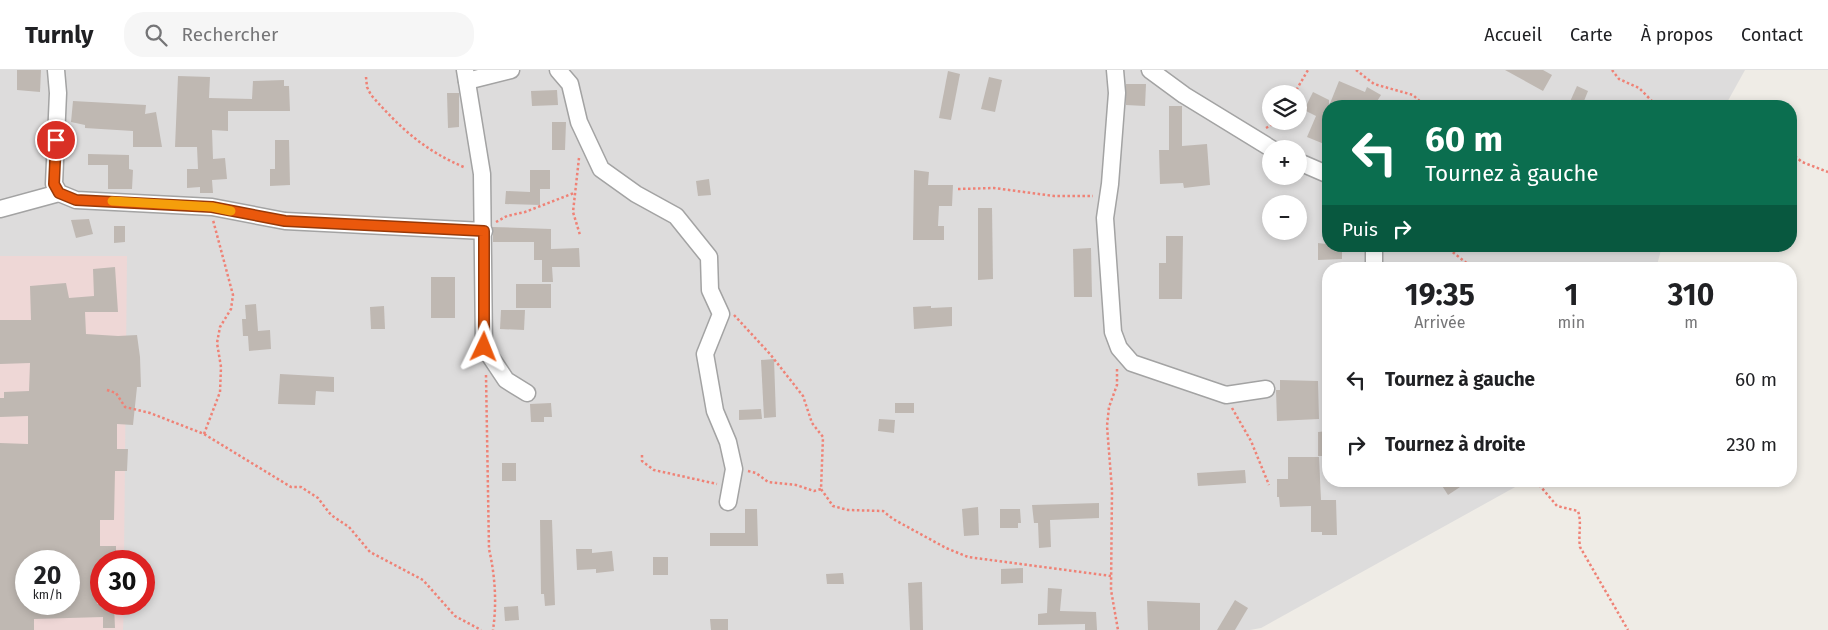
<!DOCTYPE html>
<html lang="fr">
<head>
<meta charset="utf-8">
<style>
	body { margin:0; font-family:"Fira Sans",sans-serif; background:#f6f6f6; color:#202124; height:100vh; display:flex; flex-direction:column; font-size:19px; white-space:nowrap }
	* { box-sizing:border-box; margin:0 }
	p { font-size:16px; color:#757577 }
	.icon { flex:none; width:28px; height:28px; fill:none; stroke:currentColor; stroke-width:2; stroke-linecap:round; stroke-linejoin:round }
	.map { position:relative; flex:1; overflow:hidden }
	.panel { position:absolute; left:1322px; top:192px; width:475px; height:225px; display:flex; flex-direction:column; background:#fff; border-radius:20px; box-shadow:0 2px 8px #0003 }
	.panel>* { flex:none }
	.hud { position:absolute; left:1322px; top:30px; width:475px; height:152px; border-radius:20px; box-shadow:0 2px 8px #0003; background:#0b6e4f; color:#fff; overflow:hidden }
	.controls { position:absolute; left:1262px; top:15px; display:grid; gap:10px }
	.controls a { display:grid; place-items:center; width:45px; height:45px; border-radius:50%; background:#fff; box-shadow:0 2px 8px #0003; font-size:25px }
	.speed { position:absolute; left:15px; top:480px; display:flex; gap:10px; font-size:25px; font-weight:700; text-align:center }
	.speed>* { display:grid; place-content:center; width:65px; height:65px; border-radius:50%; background:#fff; box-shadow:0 2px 8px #0003; line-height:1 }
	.speed small { font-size:12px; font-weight:400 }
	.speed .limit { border:8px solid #d22; background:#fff; color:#111 }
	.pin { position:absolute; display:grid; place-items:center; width:42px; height:42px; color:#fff; margin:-21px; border:2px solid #fff; border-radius:50%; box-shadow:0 1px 5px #0007 }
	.me { position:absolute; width:55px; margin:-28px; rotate:2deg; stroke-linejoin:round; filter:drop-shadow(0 0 4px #0008) }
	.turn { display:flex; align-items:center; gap:18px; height:105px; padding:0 20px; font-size:22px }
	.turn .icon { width:65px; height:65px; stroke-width:2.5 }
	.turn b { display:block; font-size:35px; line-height:42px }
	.then { display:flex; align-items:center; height:48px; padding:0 20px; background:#0003; gap:10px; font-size:19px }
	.eta { display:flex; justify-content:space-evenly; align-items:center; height:85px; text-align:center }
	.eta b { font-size:30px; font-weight:700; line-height:35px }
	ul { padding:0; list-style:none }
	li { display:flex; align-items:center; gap:15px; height:65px; padding:0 20px }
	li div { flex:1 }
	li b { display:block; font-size:19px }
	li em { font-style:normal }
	header { display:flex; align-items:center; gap:30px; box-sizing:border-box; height:70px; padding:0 25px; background:#fff; border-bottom:1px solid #e0e0e0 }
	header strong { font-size:24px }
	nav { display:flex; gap:28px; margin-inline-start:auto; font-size:18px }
	.search { width:350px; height:45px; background:#f6f6f6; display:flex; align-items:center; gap:12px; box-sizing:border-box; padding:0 18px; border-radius:20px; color:#757577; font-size:19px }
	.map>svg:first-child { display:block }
</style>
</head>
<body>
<header>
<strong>Turnly</strong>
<div class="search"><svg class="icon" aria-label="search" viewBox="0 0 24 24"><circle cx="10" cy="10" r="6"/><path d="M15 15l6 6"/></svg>Rechercher</div>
<nav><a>Accueil</a><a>Carte</a><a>À propos</a><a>Contact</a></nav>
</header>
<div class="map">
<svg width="1828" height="560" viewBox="0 0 1828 560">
	<rect width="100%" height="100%" fill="#efece6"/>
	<path fill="#dddcdc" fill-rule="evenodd" d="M0 0H1745L1725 36H1329V176H1662L1656 199H1329V411H1526L1261 558 1250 560H0ZM1271 24H1299V51H1271ZM1271 79H1299V106H1271ZM1271 134H1299V161H1271ZM26 491H69V534H26ZM101 491H144V534H101Z"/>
	<path fill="#eed7d6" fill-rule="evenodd" d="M0 186H127L124 491H101V534H124L123 560H0ZM26 491H69V534H26Z"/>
	<g fill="#bfb8b2" fill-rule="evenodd">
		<path d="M17 0H41L40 22 17 20Z"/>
		<path d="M1505 0H1543L1552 5 1543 21Z"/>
		<path d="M948 1 960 4 951 50 939 48Z"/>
		<path d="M178 6 210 7 209 28 252 29 253 11 284 10V16H289L290 41H228V61L212 60 213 89 225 88 227 109 212 110 213 123H200V117L187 118V99H198L197 77H175Z"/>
		<path d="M989 7 1002 10 995 42 981 39Z"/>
		<path d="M1339 11 1365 22 1367 17 1381 25 1374 36H1329Z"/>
		<path d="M1126 14H1146L1145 36 1126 35Z"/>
		<path d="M1577 16 1588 21 1582 36H1568Z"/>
		<path d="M557 20 558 35 532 36 531 21Z"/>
		<path d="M1313 22 1329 30V76L1307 67 1316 46 1304 40Z"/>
		<path d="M447 23H459V57L448 58Z"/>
		<path d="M73 31 146 35 145 44 156 42 162 77H133V61L85 58V55L71 52Z"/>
		<path d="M1169 36H1182V76L1207 74 1210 115 1184 118 1183 113 1160 114 1159 80H1169Z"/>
		<path d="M552 52H566L565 80H552Z"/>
		<path d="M275 70H289L290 115 270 116V99H275Z"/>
		<path d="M88 84 129 85V99L133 100 132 119H108V95H88Z"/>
		<path d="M530 100H550V119H540V135L505 134 506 121 530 122Z"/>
		<path d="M914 100 929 102 928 115H953L952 136H939L938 156H944V170H913Z"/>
		<path d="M709 109 711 125 698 126 696 111Z"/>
		<path d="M978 138H992L993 209 978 210Z"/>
		<path d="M89 149 93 164 76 168 71 150Z"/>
		<path d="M114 156H125V172L114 173Z"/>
		<path d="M493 157 551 159V179L579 178 580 197H552L553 212H542V190H534V172H493Z"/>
		<path d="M1166 166H1183L1182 229H1159V193H1166Z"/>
		<path d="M1318 173 1342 176V189L1318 190Z"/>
		<path d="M1091 178 1092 227H1074L1073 179Z"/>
		<path d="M115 197 118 242H85L86 264 118 266 137 265 140 287 141 317H137L133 355 117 354V379H128L127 401H115L114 450H100V476H116V491H99V504H95L97 534H114L115 558H103V547L34 549V560H0V373L28 374V346L0 347V328H4V322L29 321 30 293 0 294V250H31L30 216 66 213 69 228 94 226 93 199ZM69 488V536L26 537V489Z"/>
		<rect x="431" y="207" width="24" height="41"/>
		<rect x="516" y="214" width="35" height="24"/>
		<path d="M256 234 258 261 270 260 271 279 249 281 248 266H243L242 249H246L245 235Z"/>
		<path d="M384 236 385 259H371L370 237Z"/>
		<path d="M931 236V238L952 237V256L914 259 913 237Z"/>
		<path d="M501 240H525L524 260 500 259Z"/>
		<path d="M774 289 776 347 764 348 761 290Z"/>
		<path d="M280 304 334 307V322L316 321 315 335 278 334Z"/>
		<path d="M1280 310 1318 311 1319 349 1277 351 1276 320H1280Z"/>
		<path d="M551 333 552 347H544V352H531L530 334Z"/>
		<rect x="895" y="333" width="19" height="10"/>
		<path d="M761 339 762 349 739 350V340Z"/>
		<path d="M879 349 895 350 894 363 878 361Z"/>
		<path d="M1328 361 1329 386H1318V362Z"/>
		<path d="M1288 387H1319L1321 430H1336L1337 465H1322V462H1311V436L1280 437 1279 427H1277V409H1288Z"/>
		<rect x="502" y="393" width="14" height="18"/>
		<path d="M1245 400 1246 413 1198 416 1197 403Z"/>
		<path d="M1439 411H1469L1448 425Z"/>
		<path d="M1099 433V448L1050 450 1051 477 1039 478 1038 453H1034L1032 435Z"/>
		<path d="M978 437 979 465 964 466 962 439Z"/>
		<path d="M745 439H757L758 476H710V463H745Z"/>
		<path d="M1000 439H1020L1021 453H1018V458H1000Z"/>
		<path d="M540 450H552L555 535 545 536 544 524H541Z"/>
		<path d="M576 479H592V483L612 481 614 501 596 503V499L577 500Z"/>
		<rect x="653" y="487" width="15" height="18"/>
		<path d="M1023 498V513L1001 514V499Z"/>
		<path d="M843 503 844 514H827L826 504Z"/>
		<path d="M922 512 923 560H910L908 513Z"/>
		<path d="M1048 518 1062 519 1060 541 1096 542 1097 560H1085V554L1038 555V544L1047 543Z"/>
		<path d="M1235 530 1248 538 1235 560H1217Z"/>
		<path d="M1147 531 1200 533V560H1148Z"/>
		<path d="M518 536 519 550 505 551 504 537Z"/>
		<path d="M710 549H728V560H711Z"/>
	</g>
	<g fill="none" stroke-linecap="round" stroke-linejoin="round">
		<defs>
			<g id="street">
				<path d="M56 0 58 23 54 114 59 123 76 130 212 137 285 151 484 161"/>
				<path d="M465 0 482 104 484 277 506 310 527 323"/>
				<path d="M558 0 570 14 579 52 601 99 636 124 676 146 709 187 710 220 721 244 705 284 715 341 728 372 734 399 728 432"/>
				<path d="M1115 0 1117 23 1110 114 1105 148 1113 262 1119 278 1132 293 1226 325 1266 319"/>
				<path d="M1150 0 1184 25 1272 79"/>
				<path d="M467 11 511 0"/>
				<path d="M1299 92 1329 105"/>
				<path d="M0 139 59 123"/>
				<path d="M1374 176V199"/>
			</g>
		</defs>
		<use href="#street" stroke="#a3a3a3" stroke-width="19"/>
		<g stroke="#ef8276" stroke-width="2.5" stroke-dasharray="2.5 2.5" stroke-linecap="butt">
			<path d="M1356 0 1374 14 1413 25 1425 36"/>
			<path d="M1612 0 1619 9 1639 18 1657 36"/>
			<path d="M366 7 367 17 371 25C401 59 425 81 466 98"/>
			<path d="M1294 24 1308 0"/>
			<path d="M1266 58 1278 51"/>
			<path d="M1791 83 1802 92 1828 102"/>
			<path d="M579 88 573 142 580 165"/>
			<path d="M958 119 994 118 1054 126H1093"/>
			<path d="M496 152 507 146 525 142 574 123"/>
			<path d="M1445 176 1474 199"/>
			<path d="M734 245 770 284 803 326 812 353 823 367 821 419 833 436 848 440 883 441 893 449 946 478 968 487 1111 506"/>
			<path d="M1117 299V315L1109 337 1107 356 1112 420 1111 520 1118 560"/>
			<path d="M486 305 489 479C495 505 497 533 493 560"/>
			<path d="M107 320 116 323 125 337 150 343 204 364 291 417H301L318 428 331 445 349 457 370 482 423 510 455 546 481 560"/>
			<path d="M1232 338 1251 371 1269 415"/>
			<path d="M204 364 220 322 221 297 217 273 220 257 231 239 233 225 213 150"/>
			<path d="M642 385V391L654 400 717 414"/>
			<path d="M748 401 756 403 768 412 796 415 814 421 821 419"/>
			<path d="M1536 411 1557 436 1578 441C1582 453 1578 464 1580 477L1628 560"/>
		</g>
		<use href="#street" stroke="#fff" stroke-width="16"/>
	</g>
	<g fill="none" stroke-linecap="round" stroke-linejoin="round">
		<defs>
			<path id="route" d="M56 70 54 114 59 123 76 130 212 137 285 151 484 161V277"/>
		</defs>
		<use href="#route" stroke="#983908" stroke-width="12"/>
		<use href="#route" stroke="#ea580c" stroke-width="9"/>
		<path stroke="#f59e0b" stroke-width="9" d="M112 131 212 137 231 141"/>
	</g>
</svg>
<div class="controls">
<a><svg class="icon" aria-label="layers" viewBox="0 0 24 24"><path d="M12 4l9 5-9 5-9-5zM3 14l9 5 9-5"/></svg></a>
<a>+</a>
<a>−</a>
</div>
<div class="speed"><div>20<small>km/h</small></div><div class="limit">30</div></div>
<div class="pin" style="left:56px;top:70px;background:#d93025"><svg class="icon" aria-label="arrive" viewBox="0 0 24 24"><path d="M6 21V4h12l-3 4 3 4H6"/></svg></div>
<svg class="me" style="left:484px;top:277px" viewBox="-20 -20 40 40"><path d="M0-17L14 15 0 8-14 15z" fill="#ea580c" stroke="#fff" stroke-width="4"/></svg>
<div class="hud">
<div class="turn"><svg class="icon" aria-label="left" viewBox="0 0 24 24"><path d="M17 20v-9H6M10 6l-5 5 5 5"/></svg><div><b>60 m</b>Tournez à gauche</div></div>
<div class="then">Puis<svg class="icon" aria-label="right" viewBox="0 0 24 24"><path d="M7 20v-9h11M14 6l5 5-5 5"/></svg></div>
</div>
<section class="panel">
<div class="eta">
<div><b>19:35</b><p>Arrivée</p></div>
<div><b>1</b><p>min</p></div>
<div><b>310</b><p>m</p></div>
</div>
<ul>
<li><svg class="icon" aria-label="left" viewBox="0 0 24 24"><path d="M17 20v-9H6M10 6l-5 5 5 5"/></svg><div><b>Tournez à gauche</b></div><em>60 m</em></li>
<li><svg class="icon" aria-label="right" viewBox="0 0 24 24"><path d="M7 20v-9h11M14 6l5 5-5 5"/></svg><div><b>Tournez à droite</b></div><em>230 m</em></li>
</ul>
</section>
</div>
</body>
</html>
